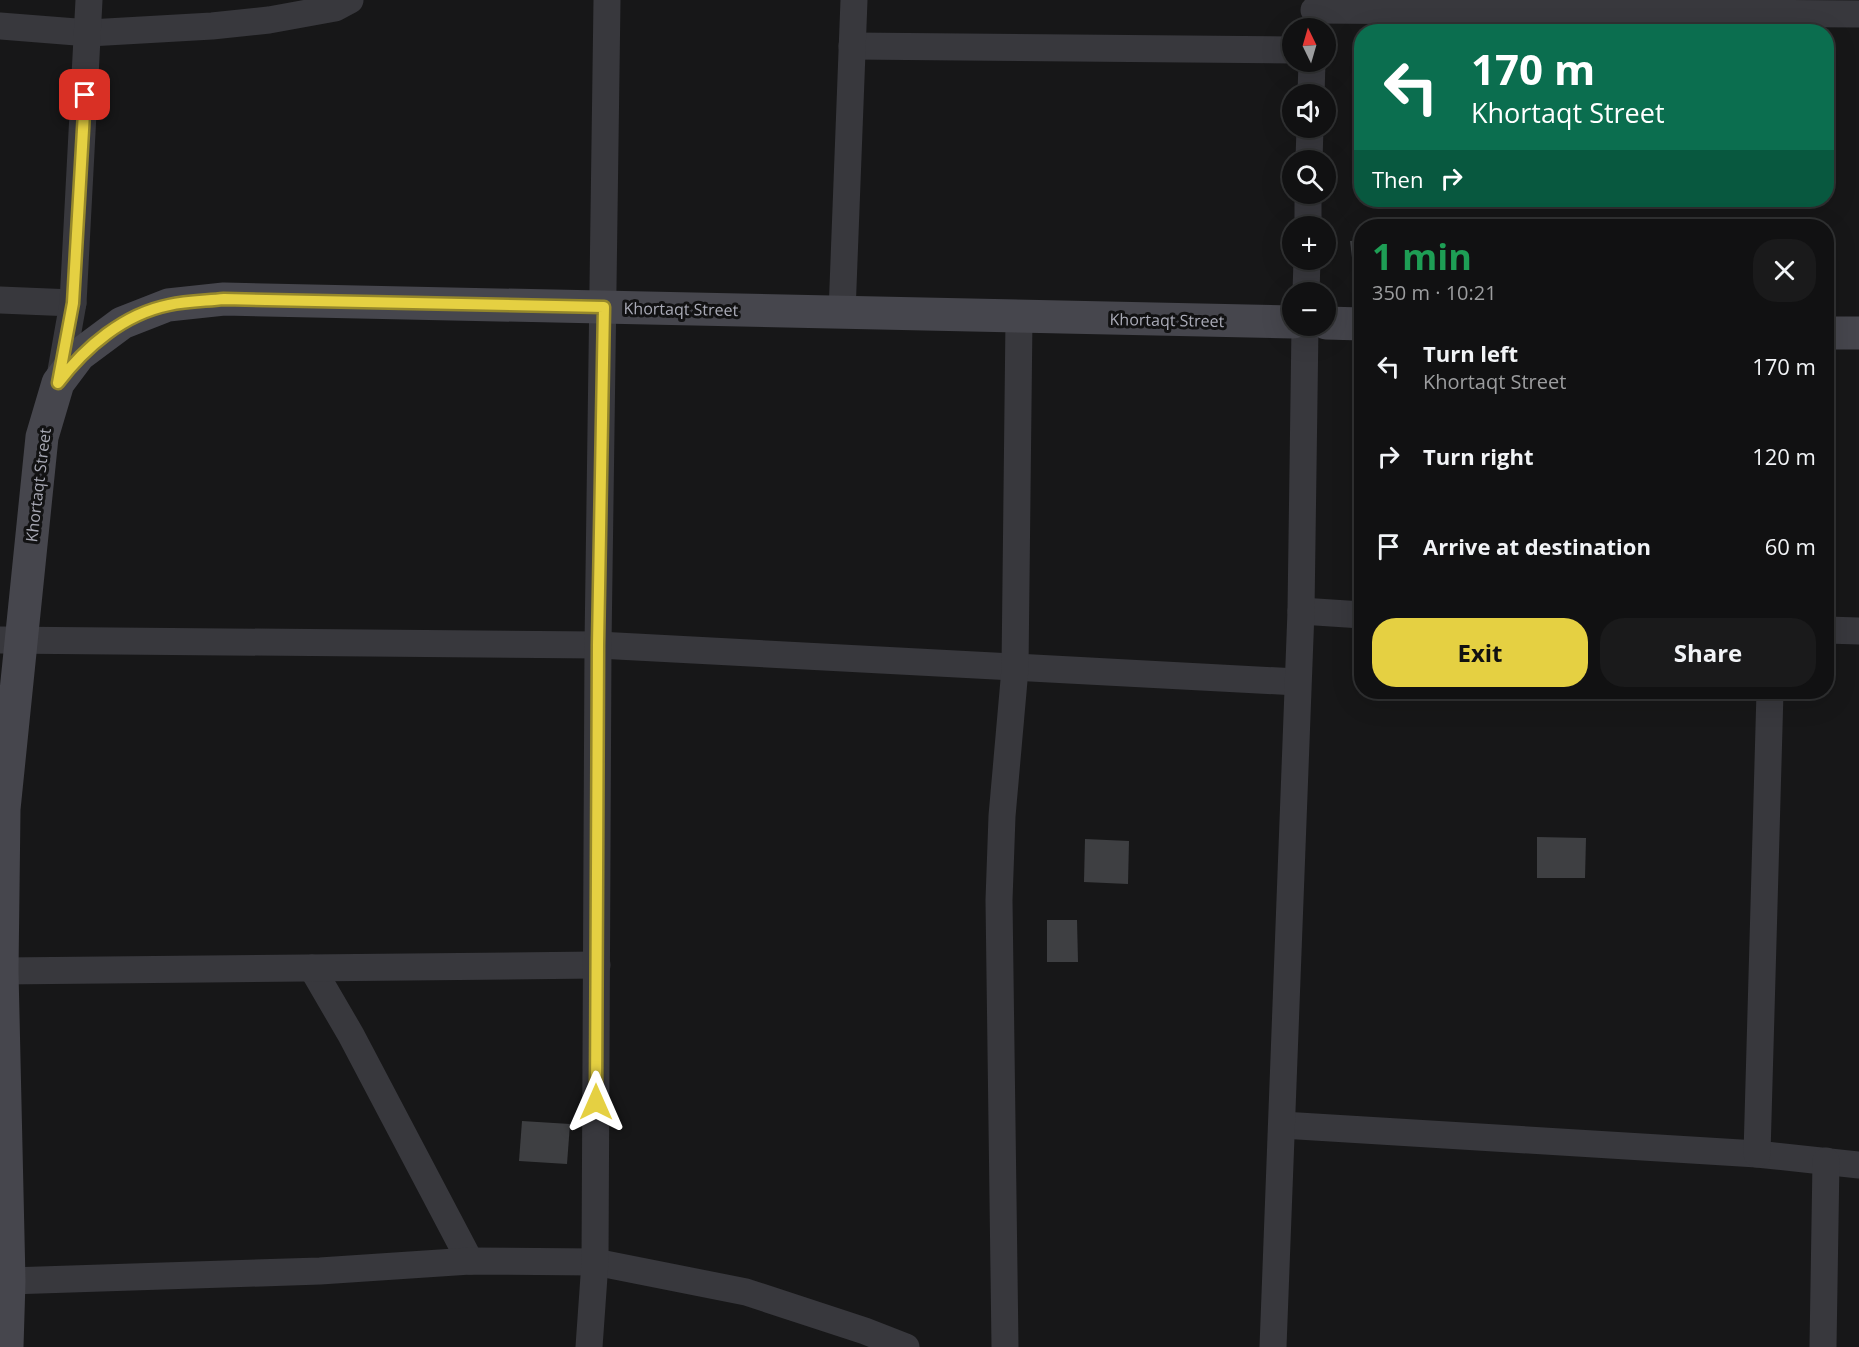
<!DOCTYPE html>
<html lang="en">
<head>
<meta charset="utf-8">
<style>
	body { margin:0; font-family:"Open Sans",sans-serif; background:#1a1a1b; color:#f1f3f6; height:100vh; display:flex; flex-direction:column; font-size:22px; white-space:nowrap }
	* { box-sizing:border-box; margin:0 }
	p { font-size:20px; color:#9c9d9f }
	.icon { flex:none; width:33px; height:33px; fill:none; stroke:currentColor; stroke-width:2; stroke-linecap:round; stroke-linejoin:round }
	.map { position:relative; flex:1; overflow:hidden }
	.panel { position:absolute; left:1354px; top:219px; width:480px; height:480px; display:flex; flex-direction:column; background:#111112; border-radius:24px; box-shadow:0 6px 24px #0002,0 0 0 2px #303132 }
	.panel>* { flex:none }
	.banner { position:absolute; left:1354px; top:24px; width:480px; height:183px; border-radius:24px; box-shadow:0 6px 24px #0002,0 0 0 2px #303132; background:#0b6e4f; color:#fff; overflow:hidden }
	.needle { width:39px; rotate:355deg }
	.buttons { position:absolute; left:1282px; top:18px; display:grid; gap:12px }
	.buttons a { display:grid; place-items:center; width:54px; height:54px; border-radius:50%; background:#111112; box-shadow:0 6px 24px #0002,0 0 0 2px #303132; font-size:30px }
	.pin { position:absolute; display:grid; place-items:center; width:51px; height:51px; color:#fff; margin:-26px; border-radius:12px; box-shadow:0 3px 9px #0006 }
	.me { position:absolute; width:66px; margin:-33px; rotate:0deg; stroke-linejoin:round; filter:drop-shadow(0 0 4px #0008) }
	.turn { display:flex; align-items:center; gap:21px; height:126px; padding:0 18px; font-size:27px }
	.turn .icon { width:78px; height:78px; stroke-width:2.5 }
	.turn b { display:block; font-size:42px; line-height:51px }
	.then { display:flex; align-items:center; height:57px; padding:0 18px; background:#0003; gap:12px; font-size:22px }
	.round { display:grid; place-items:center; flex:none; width:63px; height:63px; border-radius:24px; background:#1a1a1b }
	.overview { display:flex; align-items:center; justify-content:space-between; height:102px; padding:0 18px }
	h1 { font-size:36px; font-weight:700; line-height:45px; color:#1e9e55 }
	.primary-button { display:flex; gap:12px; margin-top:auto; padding:12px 18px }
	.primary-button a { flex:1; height:69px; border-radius:24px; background:#e5d042; color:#111; font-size:24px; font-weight:700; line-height:69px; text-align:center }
	.primary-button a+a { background:#1a1a1b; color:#f1f3f6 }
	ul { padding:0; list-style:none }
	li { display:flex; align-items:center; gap:18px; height:90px; padding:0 18px }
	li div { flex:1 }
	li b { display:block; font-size:22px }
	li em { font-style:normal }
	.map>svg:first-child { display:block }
</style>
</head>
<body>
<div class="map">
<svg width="1859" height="1347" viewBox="0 0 1859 1347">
	<rect width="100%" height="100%" fill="#171718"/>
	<g fill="#3e3f42">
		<path d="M1362 240V273L1354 274 1350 241Z"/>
		<path d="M1537 837 1586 838 1585 878H1537Z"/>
		<path d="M1085 839 1129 841 1128 884 1084 882Z"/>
		<path d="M1047 920H1077L1078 962H1047Z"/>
		<path d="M522 1121 570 1124 567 1164 519 1161Z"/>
	</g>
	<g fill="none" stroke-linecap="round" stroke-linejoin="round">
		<g stroke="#38383d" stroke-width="27">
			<path d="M1314 10 1859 14"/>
			<path d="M0 26 89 33 212 26 269 20 335 8 350 0"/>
			<path d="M852 46 1293 50"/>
			<path d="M1311 94 1312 62"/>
			<path d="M1309 160 1310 128"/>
			<path d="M1308 226V194"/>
			<path d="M1306 292 1307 260"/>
			<path d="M0 300 73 303"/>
			<path d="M842 313 854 0"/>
			<path d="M59 382 73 303 89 0"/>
			<path d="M1301 611 1362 615"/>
			<path d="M1827 630 1859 631"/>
			<path d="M0 640 598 645 1297 682"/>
			<path d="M312 968 351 1035 470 1261"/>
			<path d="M2 971 597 965"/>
			<path d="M1282 1125 1757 1154 1859 1165"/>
			<path d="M1757 1154 1770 692"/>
			<path d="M9 1281 320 1271 470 1261 595 1262 746 1292 865 1331 906 1347"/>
			<path d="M589 1347 595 1262 598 645 607 0"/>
			<path d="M1005 1347 999 900 1002 816 1015 669 1019 318"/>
			<path d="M1273 1347 1301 611 1305 326"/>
			<path d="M1823 1347 1826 1161"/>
		</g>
		<g stroke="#46464d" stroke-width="33">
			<path d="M1326 323 1362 324"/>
			<path d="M1827 333H1859"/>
			<path d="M7 1347 9 1281 2 971 4 809 42 437 58 383 79 355 122 323 168 305 224 299 1293 322"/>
		</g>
	</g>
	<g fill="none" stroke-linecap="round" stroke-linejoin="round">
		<defs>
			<path id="route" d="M85 95 73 303 58 383C85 347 124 314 169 305 187 301 206 301 224 299L604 307 598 645 596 1102"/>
		</defs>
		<use href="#route" stroke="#95872b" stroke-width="15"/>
		<use href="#route" stroke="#e5d042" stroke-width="10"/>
	</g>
	<g text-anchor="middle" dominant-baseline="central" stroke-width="6" stroke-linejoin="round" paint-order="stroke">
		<g font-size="16" fill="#aaabb7" stroke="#121213">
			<text transform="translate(681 309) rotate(1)">Khortaqt Street</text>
			<text transform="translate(1167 320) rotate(1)">Khortaqt Street</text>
			<text transform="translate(38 485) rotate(-83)">Khortaqt Street</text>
		</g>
	</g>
</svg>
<div class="buttons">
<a><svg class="needle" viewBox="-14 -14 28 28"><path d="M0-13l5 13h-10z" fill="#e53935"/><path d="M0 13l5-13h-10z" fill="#9c9d9f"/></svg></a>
<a><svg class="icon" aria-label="sound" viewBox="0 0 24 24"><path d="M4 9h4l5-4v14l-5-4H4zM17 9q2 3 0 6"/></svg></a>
<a><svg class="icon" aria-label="search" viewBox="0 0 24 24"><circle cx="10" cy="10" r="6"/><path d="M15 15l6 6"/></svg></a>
<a>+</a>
<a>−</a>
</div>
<div class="pin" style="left:85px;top:95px;background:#d93025"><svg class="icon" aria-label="arrive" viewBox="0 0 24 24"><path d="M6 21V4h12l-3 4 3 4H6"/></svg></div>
<svg class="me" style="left:596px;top:1102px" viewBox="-20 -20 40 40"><path d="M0-17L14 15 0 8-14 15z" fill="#e5d042" stroke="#fff" stroke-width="4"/></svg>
<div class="banner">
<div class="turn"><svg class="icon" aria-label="left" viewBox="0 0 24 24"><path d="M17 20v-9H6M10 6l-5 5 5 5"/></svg><div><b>170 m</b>Khortaqt Street</div></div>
<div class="then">Then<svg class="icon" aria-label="right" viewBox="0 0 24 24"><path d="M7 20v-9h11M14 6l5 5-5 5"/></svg></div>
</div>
<section class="panel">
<div class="overview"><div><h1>1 min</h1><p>350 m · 10:21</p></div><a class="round"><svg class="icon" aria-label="close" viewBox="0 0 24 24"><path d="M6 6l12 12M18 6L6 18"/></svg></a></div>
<ul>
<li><svg class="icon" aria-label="left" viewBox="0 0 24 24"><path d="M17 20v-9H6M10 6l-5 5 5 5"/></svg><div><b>Turn left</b><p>Khortaqt Street</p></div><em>170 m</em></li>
<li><svg class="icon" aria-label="right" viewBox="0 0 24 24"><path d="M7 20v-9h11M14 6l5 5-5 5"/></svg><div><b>Turn right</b></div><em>120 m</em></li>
<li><svg class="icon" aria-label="arrive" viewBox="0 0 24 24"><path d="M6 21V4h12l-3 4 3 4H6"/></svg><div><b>Arrive at destination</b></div><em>60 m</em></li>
</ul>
<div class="primary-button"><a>Exit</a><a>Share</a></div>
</section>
</div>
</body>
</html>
